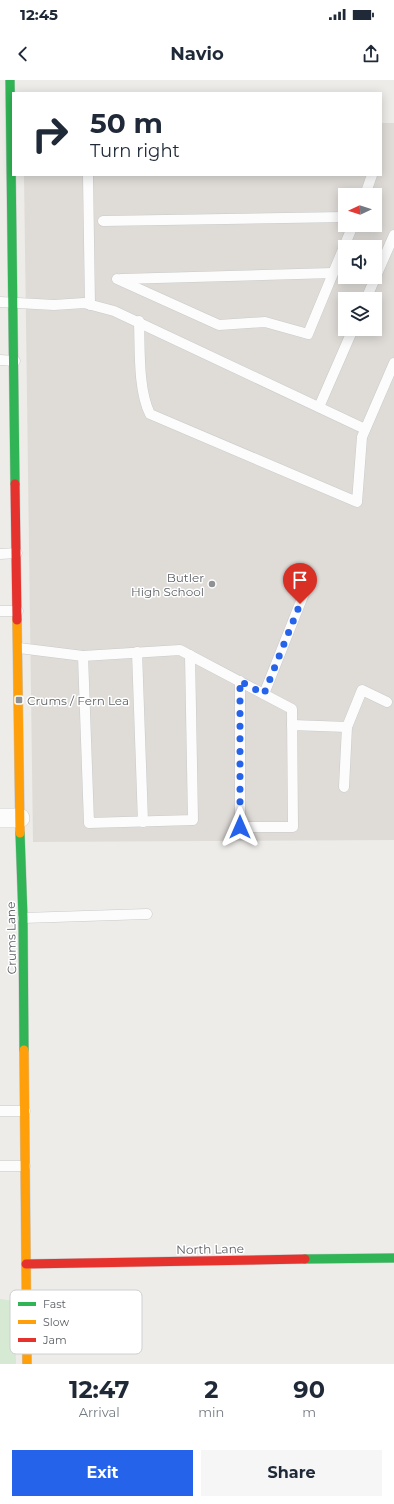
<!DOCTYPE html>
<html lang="en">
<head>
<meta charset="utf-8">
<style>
	body { margin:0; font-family:Montserrat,sans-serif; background:#f6f6f7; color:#1f2937; height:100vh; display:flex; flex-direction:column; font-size:15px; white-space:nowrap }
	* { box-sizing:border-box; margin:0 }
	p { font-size:13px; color:#747a83 }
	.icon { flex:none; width:22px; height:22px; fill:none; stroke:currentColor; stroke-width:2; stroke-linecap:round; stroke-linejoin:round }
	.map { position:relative; height:1284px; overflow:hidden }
	.side { display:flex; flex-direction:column; background:#fff; flex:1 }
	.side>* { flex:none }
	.guide { position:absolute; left:12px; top:12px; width:370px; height:84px; border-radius:0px; box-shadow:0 2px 10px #0003; background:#fff; color:#1f2937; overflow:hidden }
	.needle { width:26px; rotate:266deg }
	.fabs { position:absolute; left:338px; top:108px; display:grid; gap:8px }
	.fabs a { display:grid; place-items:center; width:44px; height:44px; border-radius:0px; background:#fff; box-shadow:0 2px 10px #0003; font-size:20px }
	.pin { position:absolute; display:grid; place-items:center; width:34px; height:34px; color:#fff; margin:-41px -17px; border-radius:50% 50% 50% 0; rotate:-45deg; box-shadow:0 0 4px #0007 }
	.pin .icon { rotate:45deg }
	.me { position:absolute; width:44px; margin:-22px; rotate:0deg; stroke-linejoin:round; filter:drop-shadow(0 0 3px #0008) }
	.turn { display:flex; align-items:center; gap:14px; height:84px; padding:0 12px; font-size:18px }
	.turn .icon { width:52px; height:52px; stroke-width:2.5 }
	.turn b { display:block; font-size:28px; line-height:34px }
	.eta { display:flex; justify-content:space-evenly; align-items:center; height:68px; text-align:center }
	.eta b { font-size:24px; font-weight:700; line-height:28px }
	.action { display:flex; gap:8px; margin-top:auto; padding:8px 12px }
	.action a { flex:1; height:46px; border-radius:0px; background:#2563eb; color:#fff; font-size:16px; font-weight:700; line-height:46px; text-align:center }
	.action a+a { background:#f6f6f7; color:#1f2937 }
	.status { display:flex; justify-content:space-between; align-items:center; height:28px; padding:0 20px; background:#fff; direction:ltr }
	.status svg { height:11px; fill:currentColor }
	header { display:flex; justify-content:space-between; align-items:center; height:52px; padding:0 12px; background:#fff; font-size:18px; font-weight:700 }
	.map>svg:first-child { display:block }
</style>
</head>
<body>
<div class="status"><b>12:45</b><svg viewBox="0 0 49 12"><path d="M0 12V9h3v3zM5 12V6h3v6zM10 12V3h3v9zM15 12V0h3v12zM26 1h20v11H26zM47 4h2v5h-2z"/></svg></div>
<header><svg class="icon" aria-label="back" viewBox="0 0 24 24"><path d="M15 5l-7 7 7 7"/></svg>Navio<svg class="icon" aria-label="share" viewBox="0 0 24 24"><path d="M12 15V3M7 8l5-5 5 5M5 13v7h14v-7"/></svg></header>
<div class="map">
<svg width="394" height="1284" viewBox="0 0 394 1284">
	<rect width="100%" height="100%" fill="#edece8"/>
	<path fill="#dfdcd8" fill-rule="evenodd" d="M381 43H394V760L33 762 24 95H381ZM345 115H375V145H345ZM345 167H375V197H345ZM345 219H375V249H345Z"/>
	<path fill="#d6e9d3" d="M0 1219 15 1221 16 1284H0Z"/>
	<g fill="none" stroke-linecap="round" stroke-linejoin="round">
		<defs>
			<g id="lane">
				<path d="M88 95 90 225"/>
				<path d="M365 115 372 95"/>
				<path d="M103 141 345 137"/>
				<path d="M117 199 219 245 265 242 308 254 353 145"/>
				<path d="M121 199 333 193"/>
				<path d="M366 219 394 155"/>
				<path d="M0 222 54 225 84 223 114 231 365 349"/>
				<path d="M139 241C140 269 138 310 150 334L357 422 362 357 394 283"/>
				<path d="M0 280 15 281"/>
				<path d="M319 327 353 249"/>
				<path d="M0 474 17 473"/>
				<path d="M0 531H18"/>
				<path d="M19 568 83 576 180 570 292 629 293 747H240V601"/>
				<path d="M137 572 143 742"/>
				<path d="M83 576 89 743 193 740 190 575"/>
				<path d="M264 614 305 511"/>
				<path d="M292 645 347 647"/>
				<path d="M344 707 347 647 362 610 387 622"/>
				<path d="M23 838 147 834"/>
				<path d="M0 1031H25"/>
				<path d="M0 1086H25"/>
			</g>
			<path id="street" d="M0 738H20"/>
			<g id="fast">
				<path d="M10 0 15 404"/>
				<path d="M20 753 23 838 24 970"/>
				<path d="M305 1179 394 1178"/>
			</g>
			<g id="slow">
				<path d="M17 540 20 753"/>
				<path d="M24 970 27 1284"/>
			</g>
			<g id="jam">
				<path d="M15 404 17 540"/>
				<path d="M26 1184 305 1179"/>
			</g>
		</defs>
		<use href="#lane" stroke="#c9caca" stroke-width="11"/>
		<use href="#street" stroke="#c9caca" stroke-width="20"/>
		<use href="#fast" stroke="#c8c8c9" stroke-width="10"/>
		<use href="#slow" stroke="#c8c8c9" stroke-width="10"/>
		<use href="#jam" stroke="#c8c8c9" stroke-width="10"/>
		<use href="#lane" stroke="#fcfcfc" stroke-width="10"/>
		<use href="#street" stroke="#fcfcfc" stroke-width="19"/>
		<use href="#fast" stroke="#30b455" stroke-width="9"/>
		<use href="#slow" stroke="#ff9f0a" stroke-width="9"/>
		<use href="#jam" stroke="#e5322d" stroke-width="9"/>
	</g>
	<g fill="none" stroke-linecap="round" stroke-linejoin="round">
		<path stroke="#2563eb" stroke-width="7" stroke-dasharray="0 12.6" d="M240 747V601L264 614 300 524"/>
	</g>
	<g fill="#8f9294" stroke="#fff" stroke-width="1.5">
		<circle cx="212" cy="504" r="4"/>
		<rect x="15" y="616" width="8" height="8" rx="2"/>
	</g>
	<g text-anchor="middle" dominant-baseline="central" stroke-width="3" stroke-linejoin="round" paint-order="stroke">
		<g font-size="12" fill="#5d6166" stroke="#fff" text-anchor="end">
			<text x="204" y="497">Butler<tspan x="204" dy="14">High School</tspan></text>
			<text x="27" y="620" text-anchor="start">Crums / Fern Lea</text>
		</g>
		<g font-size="12" fill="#5d6166" stroke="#fff">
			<text transform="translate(11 858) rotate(-91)">Crums Lane</text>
			<text transform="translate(210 1169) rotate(-1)">North Lane</text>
		</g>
	</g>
	<rect x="10" y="1210" width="132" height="64" rx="6" fill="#fff" stroke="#ced0d1" stroke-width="1"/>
	<rect x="18" y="1222" width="18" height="4" fill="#30b455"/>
	<rect x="18" y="1240" width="18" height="4" fill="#ff9f0a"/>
	<rect x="18" y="1258" width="18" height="4" fill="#e5322d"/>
	<g font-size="11" fill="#5d6166">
		<text x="43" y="1228">Fast</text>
		<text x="43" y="1246">Slow</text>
		<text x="43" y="1264">Jam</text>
	</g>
</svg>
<div class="fabs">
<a><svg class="needle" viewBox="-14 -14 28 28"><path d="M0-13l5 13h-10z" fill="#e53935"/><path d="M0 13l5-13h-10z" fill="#747a83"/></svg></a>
<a><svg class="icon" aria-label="sound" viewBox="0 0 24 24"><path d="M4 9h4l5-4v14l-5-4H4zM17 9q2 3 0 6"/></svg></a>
<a><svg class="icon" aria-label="layers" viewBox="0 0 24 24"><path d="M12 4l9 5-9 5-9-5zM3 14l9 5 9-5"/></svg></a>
</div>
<div class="pin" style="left:300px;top:524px;background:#d93025"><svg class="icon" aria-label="arrive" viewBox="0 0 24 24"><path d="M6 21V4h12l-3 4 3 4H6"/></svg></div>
<svg class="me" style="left:240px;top:747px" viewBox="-20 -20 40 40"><path d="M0-17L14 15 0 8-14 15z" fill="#2563eb" stroke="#fff" stroke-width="4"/></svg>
<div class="guide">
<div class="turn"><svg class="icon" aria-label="right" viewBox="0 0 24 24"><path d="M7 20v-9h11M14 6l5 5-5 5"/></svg><div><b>50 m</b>Turn right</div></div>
</div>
</div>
<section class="side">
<div class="eta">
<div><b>12:47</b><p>Arrival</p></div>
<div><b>2</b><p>min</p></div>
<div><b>90</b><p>m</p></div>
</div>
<div class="action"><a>Exit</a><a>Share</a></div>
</section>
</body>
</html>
